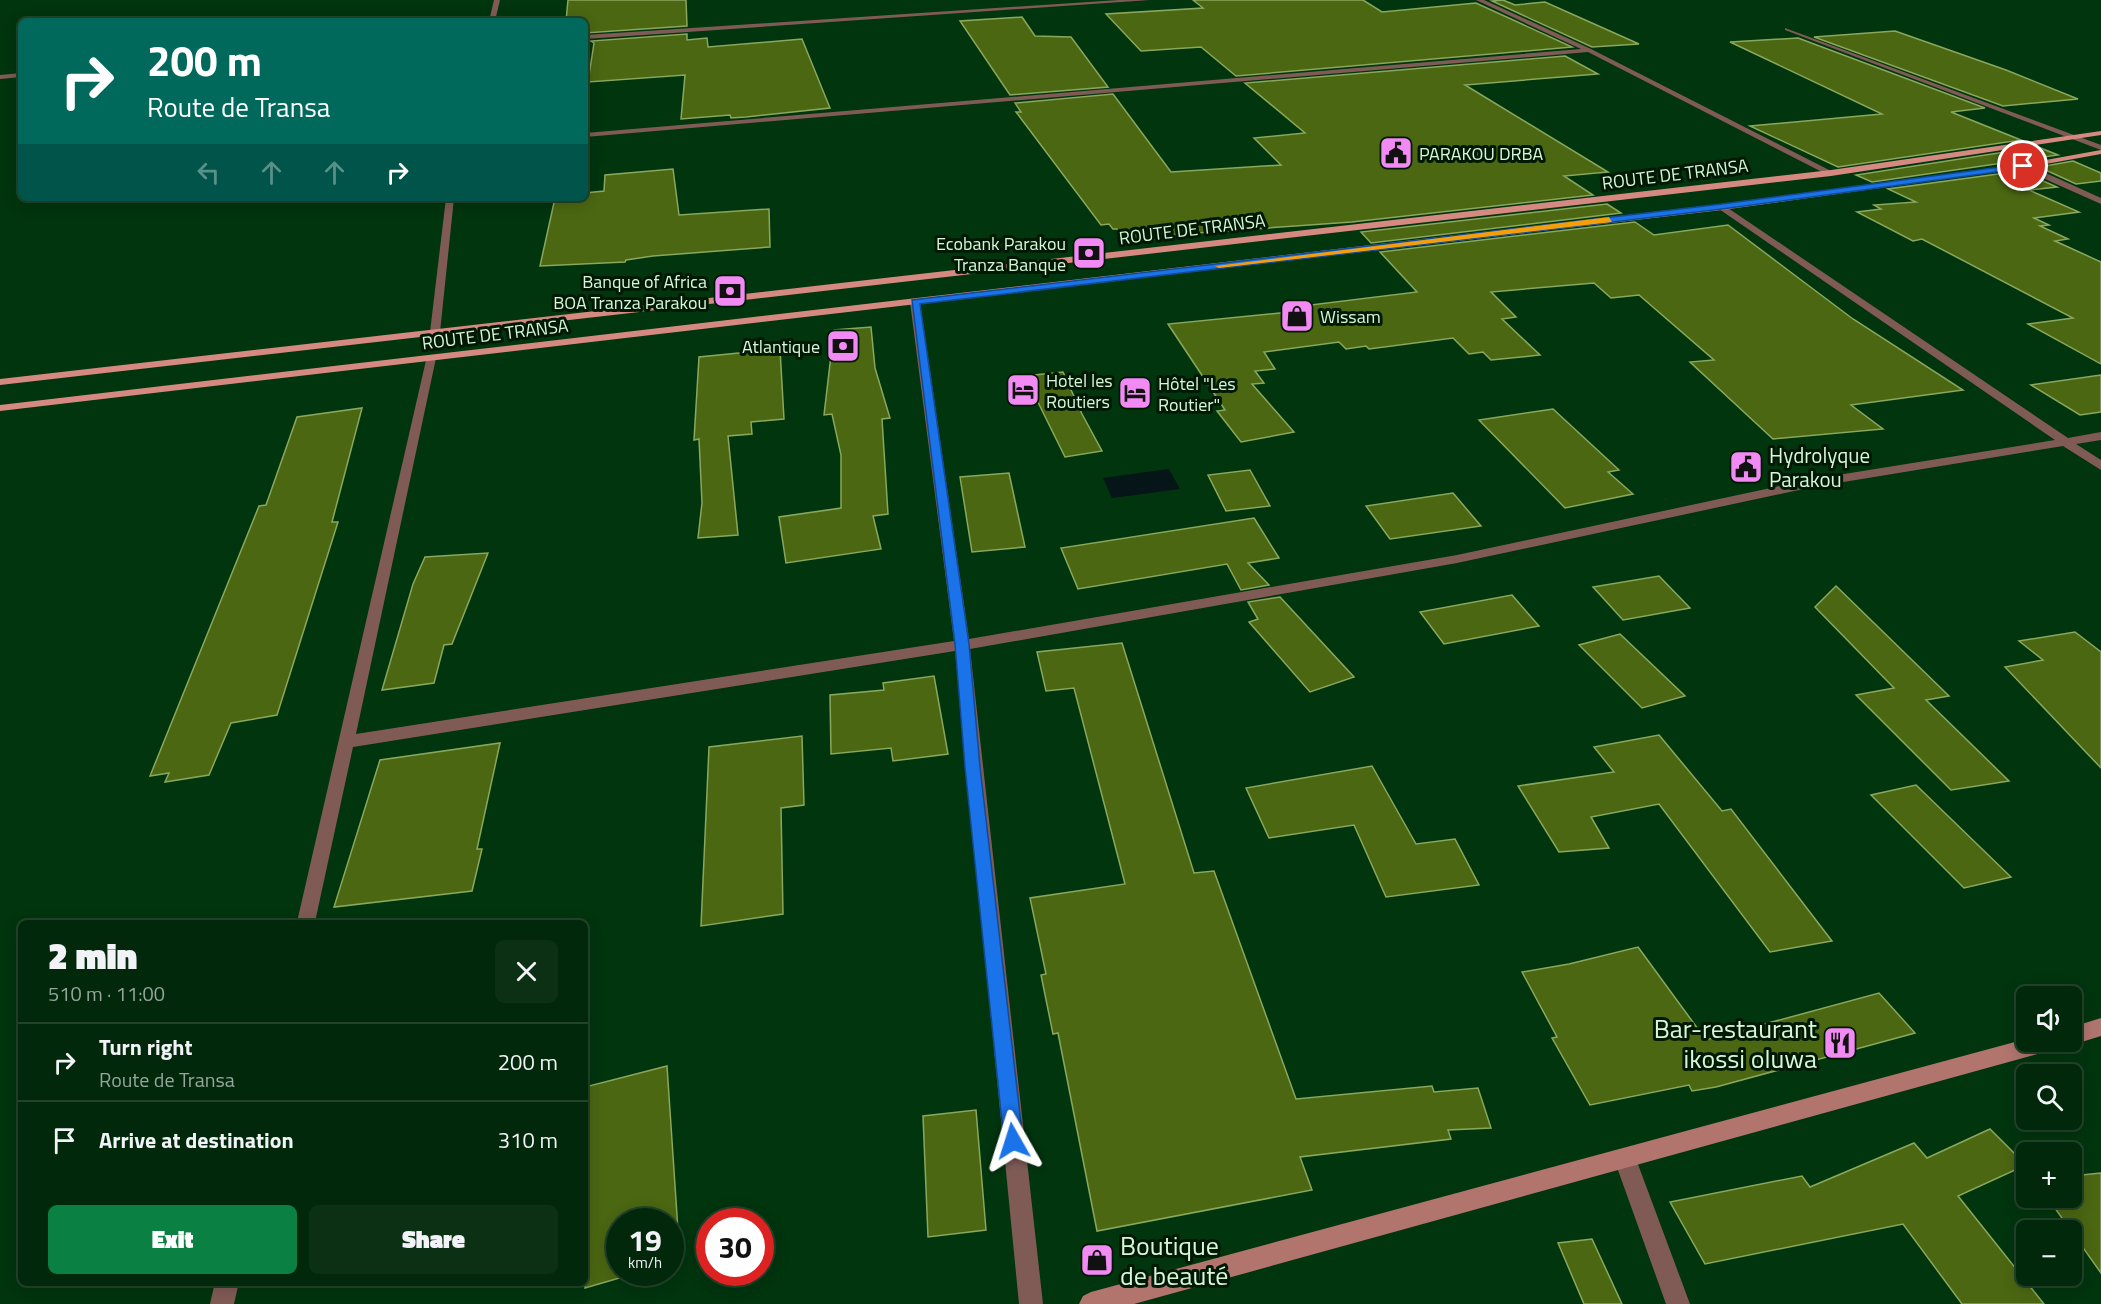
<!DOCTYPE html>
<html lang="en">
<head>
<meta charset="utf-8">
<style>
	body { margin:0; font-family:"Titillium Web",sans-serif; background:#0b3013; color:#f1f3f6; height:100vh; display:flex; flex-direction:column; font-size:22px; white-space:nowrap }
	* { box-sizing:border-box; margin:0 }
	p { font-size:20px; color:#96a69c }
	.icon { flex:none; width:33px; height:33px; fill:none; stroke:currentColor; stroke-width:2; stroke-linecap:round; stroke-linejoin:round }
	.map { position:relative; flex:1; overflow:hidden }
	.panel { position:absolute; left:18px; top:920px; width:570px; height:366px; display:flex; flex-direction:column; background:#01280a; border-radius:9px; box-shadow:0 3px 15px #0003,0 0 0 2px #23442b }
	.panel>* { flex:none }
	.hud { position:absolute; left:18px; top:18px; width:570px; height:183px; border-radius:9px; box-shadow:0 3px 15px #0003,0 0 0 2px #23442b; background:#00695c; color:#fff; overflow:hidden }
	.buttons { position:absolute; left:2016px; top:986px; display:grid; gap:12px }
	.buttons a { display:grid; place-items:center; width:66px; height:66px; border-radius:9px; background:#01280a; box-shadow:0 3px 15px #0003,0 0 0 2px #23442b; font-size:30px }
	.speed { position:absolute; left:606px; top:1208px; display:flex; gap:12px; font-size:30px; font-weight:700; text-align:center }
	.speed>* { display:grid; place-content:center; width:78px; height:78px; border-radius:50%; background:#01280a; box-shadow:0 3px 15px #0003,0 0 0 2px #23442b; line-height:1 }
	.speed small { font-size:15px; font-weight:400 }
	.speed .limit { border:9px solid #d22; background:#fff; color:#111 }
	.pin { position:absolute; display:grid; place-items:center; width:51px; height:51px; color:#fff; margin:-26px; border:3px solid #fff; border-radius:50%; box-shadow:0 2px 6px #0007 }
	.me { position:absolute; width:66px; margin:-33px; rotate:354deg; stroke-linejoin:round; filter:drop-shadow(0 0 4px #0008) }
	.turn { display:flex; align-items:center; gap:21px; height:126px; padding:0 30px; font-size:27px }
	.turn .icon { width:78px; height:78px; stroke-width:2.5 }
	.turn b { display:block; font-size:42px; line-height:51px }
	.lanes { display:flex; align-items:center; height:57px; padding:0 30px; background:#0003; justify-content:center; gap:30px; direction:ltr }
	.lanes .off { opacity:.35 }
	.round { display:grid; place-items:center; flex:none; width:63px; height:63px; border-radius:9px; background:#0b3013 }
	.headline { display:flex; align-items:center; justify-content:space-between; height:102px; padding:0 30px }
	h1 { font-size:36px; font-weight:800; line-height:45px }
	.action { display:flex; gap:12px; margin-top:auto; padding:12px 30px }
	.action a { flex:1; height:69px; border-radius:9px; background:#0b8043; color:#fff; font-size:24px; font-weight:800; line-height:69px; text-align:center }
	.action a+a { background:#0b3013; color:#f1f3f6 }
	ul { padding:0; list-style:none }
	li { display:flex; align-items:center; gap:18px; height:78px; padding:0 30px; border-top:2px solid #23442b }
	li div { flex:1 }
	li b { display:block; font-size:22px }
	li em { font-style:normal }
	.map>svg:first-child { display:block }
</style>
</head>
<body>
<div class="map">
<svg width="2101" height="1304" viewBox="0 0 2101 1304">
	<rect width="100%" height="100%" fill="#01350e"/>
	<path fill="#061517" d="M1169 469 1180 489 1112 498 1103 478Z"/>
	<g fill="#4b6712" stroke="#8aa75e" stroke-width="1.5">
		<path d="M568 0H686L687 26 585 33V21H566Z"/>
		<path d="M1193 0H1363L1382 12 1476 3 1572 47 1236 76 1201 47 1141 51 1106 14 1203 8Z"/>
		<path d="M1503 0 1515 5 1545 2 1639 44 1592 47 1492 1Z"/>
		<path d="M1022 17 1035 36 1071 37 1108 87 1010 95 960 21Z"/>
		<path d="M1895 31 2006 70 2078 99 2003 106 1814 37Z"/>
		<path d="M687 34V40L707 38 708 47 802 39 830 108 746 117 731 118 730 115 681 119 685 75 588 82 594 43 591 41Z"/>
		<path d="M1798 38 1985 108 1951 112 2021 140 1838 167 1750 126 1882 114 1730 42Z"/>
		<path d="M1565 56 1598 74 1465 85 1608 172 1564 176 1593 195 1352 222 1169 235 1170 238 1124 242 1117 229H1113L1109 224 1101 225 1016 112H1021L1015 103 1113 94 1171 172 1281 165 1254 138 1305 133 1245 83Z"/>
		<path d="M2038 147 2058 155 1872 182 1856 175Z"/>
		<path d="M2073 161 2101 173V181L2076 184 2039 167Z"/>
		<path d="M673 169 679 215 769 209 770 247 653 256 626 260 625 262 540 266 555 198H585V193L604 191 605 175Z"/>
		<path d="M2020 171 2057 187 2029 190 2079 212 2034 218 2049 225 2040 226 2068 239 2055 241 2101 262V364L2028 324 2073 318 1922 239 1913 241 1857 212 1881 209 1874 205 1916 202 1888 189Z"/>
		<path d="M1607 204 1621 213 1371 243 1361 232Z"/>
		<path d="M1635 222 1654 235 1728 225 1853 319 1963 390 1851 405 1883 429 1773 439 1690 362 1714 360 1639 295 1611 298 1594 283 1491 292 1516 317 1502 319 1540 355 1491 360 1483 352 1469 354 1453 338 1369 349 1366 346 1346 349 1339 342 1264 352 1275 369 1255 371 1264 383 1252 384 1294 432 1241 442 1217 411 1225 410 1168 324 1290 312 1286 308 1417 292 1380 252Z"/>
		<path d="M871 327 875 368 890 418 882 419 888 514 873 516 881 549 786 563 779 517 841 508V455L832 414 824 415 834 330Z"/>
		<path d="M780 349 784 419 751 422 752 434 728 436 738 535 698 538 702 503 699 439 694 440 699 357Z"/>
		<path d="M1063 372 1082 414 1102 451 1065 457 1025 376Z"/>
		<path d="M2101 375V412L2080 415 2031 385Z"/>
		<path d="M362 408 332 522H338L277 715 231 723 209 775 165 782 169 773 150 776 259 506 266 505 297 417Z"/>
		<path d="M1553 409 1619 470 1608 472 1633 494 1565 508 1479 420Z"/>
		<path d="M1250 470 1270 506 1226 511 1208 475Z"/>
		<path d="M1009 473 1025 547 972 552 960 477Z"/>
		<path d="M1453 493 1481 526 1390 539 1366 506Z"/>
		<path d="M1254 518 1279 558 1248 563 1269 585 1241 590 1227 564 1078 589 1061 548Z"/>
		<path d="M488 553 452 644 444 645 434 683 382 690 413 584 425 557Z"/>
		<path d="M1659 576 1690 608 1623 620 1593 587Z"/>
		<path d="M1836 586 1949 696 1926 700 2009 781 1951 790 1856 695 1894 688 1815 607Z"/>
		<path d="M1512 595 1539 626 1444 644 1420 612Z"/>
		<path d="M1280 597 1354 677 1310 692 1249 622 1258 619 1248 602Z"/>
		<path d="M2075 632 2101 652V768L2005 667 2043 660 2019 641Z"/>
		<path d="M1620 634 1685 696 1642 708 1579 645Z"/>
		<path d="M1122 643 1194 873 1214 871 1296 1099 1432 1086 1434 1092 1478 1088 1491 1128 1448 1130 1451 1139 1300 1157 1312 1190 1097 1231 1058 1033 1053 1034 1041 975 1046 974 1030 898 1125 884 1074 688 1046 691 1037 652Z"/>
		<path d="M934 676 948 754 893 761 891 748 831 754 830 695 884 690 883 683Z"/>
		<path d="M1659 735 1722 811 1731 809 1832 941 1770 952 1659 804 1591 817 1609 848 1559 852 1518 786 1614 772 1594 747Z"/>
		<path d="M802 736 804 805 781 808 783 914 701 926 709 747Z"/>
		<path d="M500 743 477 849H482L472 891 334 907 380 760Z"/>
		<path d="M1372 766 1416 844 1455 839 1479 885 1386 897 1354 825 1269 838 1246 788Z"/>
		<path d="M1916 785 2011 877 1964 888 1871 795Z"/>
		<path d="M1638 947 1706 1040 1879 993 1915 1033 1716 1087 1692 1091 1689 1085 1590 1105 1552 1038 1557 1037 1522 972 1569 964Z"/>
		<path d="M667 1066 680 1260 670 1263V1221H620V1272H640L585 1288V1087Z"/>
		<path d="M976 1110 986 1230 928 1237 923 1116Z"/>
		<path d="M1990 1129 2026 1165 1958 1196 2044 1304H1962L1903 1224 1705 1264 1670 1202 1802 1176 1810 1187 1914 1143 1927 1158Z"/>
		<path d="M2101 1173V1273L2047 1197H2072V1176Z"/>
		<path d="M1592 1239 1622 1304H1584L1558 1243Z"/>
	</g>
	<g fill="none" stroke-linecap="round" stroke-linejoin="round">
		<path fill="#805b56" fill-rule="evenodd" d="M1785 28 2101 145V150L1785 30Z"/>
		<g fill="#805b56" fill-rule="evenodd">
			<path d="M494 0H500L495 21H489Z"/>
			<path d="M1119 0H1150L585 39V35Z"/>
			<path d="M1476 0H1484L1591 49 1835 173 1828 175 1588 52 585 137V133L1581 49Z"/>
			<path d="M21 73V77L0 79V75Z"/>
			<path d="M2020 164H2026L2101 198V204L2020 168Z"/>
			<path d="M446 198H454L440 332 435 335 430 332Z"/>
			<path d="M1722 204 2068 438 2101 432V440L2076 444 2101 460V470L2063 446 1813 487 1457 563 970 649 1043 1304H1019L955 651 353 747 315 922H297L427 356 436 358 356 734 954 641 910 302 915 299 920 302 969 639 1457 555 1813 479 2055 440 1719 209V205Z"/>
			<path d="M1625 1148 1633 1151 1636 1159 1690 1304H1666L1614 1159 1617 1151Z"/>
			<path d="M215 1282H239L234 1304H210Z"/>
		</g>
		<g fill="#b1756e" fill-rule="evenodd">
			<path d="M2101 1018V1036L2072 1045 2065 1042 2072 1041V1027Z"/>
			<path d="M2026 1039V1041H2062L2059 1048 2052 1050 1134 1304H1079L1083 1296 1091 1292Z"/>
		</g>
		<g fill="#d68981" fill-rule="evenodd">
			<path d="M2101 131V135L1831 176 0 385V379L1831 170Z"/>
			<path d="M2101 150V154L2023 168 1722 210 0 411V405L1722 204 2023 164Z"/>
		</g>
	</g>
	<path fill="#1a73e8" stroke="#114b97" stroke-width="1.5" d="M2023 164 2026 168 1722 209 920 304 969 644 980 767 1023 1141 1020 1147 1013 1150 1006 1147 1004 1141 965 767 955 644 912 300 1722 204Z"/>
	<path fill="#f59e0b" d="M1609 217 1612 222 1219 268 1215 266Z"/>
	<defs>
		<symbol id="civic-square" viewBox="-11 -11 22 22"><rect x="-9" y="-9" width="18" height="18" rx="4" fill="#f28af3" stroke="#011904"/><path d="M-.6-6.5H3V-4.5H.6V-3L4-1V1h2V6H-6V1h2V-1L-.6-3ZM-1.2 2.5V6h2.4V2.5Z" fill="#111"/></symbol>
		<symbol id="bank-square" viewBox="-11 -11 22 22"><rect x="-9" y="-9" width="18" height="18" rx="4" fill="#f28af3" stroke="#011904"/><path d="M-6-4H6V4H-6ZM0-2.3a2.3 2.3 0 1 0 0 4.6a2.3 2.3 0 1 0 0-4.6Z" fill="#111"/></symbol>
		<symbol id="shop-square" viewBox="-11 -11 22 22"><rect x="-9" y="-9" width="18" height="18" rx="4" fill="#f28af3" stroke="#011904"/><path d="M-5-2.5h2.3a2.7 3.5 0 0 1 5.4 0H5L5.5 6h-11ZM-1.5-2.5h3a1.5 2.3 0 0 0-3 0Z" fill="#111"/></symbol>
		<symbol id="hotel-square" viewBox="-11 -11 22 22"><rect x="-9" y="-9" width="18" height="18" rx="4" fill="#f28af3" stroke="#011904"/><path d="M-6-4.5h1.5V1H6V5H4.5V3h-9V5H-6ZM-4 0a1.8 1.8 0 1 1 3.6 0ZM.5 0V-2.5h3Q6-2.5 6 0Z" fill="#111"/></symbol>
		<symbol id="restaurant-square" viewBox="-11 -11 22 22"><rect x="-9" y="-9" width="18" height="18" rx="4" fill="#f28af3" stroke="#011904"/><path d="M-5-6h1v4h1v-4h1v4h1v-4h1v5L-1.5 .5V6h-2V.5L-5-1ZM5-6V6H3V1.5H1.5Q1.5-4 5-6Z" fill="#111"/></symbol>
	</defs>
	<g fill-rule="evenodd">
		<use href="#civic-square" x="1377" y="134" width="38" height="38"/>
		<use href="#bank-square" x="1070" y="234" width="38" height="38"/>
		<use href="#bank-square" x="711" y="272" width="38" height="38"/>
		<use href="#shop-square" x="1278" y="297" width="38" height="38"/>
		<use href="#bank-square" x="824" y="327" width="38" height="38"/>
		<use href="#hotel-square" x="1004" y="371" width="38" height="38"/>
		<use href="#hotel-square" x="1116" y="374" width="38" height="38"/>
		<use href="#civic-square" x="1727" y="448" width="38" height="38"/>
		<use href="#restaurant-square" x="1821" y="1024" width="38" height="38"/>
		<use href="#shop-square" x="1078" y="1241" width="38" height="38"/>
	</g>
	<g text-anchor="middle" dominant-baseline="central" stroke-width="6" stroke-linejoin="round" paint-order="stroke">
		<g font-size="18" fill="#d6f7d8" stroke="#011904" text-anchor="start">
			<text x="1419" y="153">PARAKOU DRBA</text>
			<text x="1066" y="243" text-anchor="end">Ecobank Parakou<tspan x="1066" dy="21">Tranza Banque</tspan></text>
			<text x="707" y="281" text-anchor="end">Banque of Africa<tspan x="707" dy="21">BOA Tranza Parakou</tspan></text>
			<text x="1320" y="316">Wissam</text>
			<text x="820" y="346" text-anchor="end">Atlantique</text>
			<text x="1046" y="380">Hotel les<tspan x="1046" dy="21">Routiers</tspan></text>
			<text x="1158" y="383">Hôtel "Les<tspan x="1158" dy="21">Routier"</tspan></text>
		</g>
		<g font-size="18" fill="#d6f7d8" stroke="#011904">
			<text transform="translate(1675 174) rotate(-7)">ROUTE DE TRANSA</text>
			<text transform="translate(1192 229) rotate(-7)">ROUTE DE TRANSA</text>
			<text transform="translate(495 334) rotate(-7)">ROUTE DE TRANSA</text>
		</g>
		<g font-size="21" fill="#d6f7d8" stroke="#011904" text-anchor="start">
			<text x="1769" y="455">Hydrolyque<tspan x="1769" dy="24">Parakou</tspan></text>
		</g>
		<g font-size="26" fill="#d6f7d8" stroke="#011904" text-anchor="end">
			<text x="1817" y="1028">Bar-restaurant<tspan x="1817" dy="30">ikossi oluwa</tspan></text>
			<text x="1120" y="1245" text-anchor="start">Boutique<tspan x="1120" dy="30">de beauté</tspan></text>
		</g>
	</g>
</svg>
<div class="buttons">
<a><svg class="icon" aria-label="sound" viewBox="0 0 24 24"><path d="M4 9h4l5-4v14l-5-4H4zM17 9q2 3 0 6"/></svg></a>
<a><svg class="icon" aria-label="search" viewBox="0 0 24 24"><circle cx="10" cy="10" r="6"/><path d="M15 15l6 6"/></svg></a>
<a>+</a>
<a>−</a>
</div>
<div class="speed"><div>19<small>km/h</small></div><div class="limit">30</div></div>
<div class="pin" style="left:2023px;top:166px;background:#d93025"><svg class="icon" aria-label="arrive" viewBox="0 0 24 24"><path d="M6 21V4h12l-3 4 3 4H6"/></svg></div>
<svg class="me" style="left:1013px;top:1141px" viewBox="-20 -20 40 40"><path d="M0-17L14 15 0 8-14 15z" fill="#1a73e8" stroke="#fff" stroke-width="4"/></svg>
<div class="hud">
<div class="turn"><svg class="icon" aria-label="right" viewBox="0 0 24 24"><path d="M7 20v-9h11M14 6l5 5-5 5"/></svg><div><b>200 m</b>Route de Transa</div></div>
<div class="lanes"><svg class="icon off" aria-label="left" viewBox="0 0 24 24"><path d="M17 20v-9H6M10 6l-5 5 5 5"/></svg><svg class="icon off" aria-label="ahead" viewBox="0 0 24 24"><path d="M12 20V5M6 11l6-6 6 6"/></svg><svg class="icon off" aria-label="ahead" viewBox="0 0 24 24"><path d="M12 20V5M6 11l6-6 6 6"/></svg><svg class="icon" aria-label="right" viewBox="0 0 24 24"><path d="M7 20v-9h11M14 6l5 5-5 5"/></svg></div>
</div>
<section class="panel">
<div class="headline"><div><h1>2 min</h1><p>510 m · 11:00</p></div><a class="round"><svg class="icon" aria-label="close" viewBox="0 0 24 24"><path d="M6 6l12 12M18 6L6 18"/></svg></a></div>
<ul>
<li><svg class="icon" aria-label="right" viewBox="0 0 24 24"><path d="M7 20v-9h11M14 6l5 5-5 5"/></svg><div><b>Turn right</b><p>Route de Transa</p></div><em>200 m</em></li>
<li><svg class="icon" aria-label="arrive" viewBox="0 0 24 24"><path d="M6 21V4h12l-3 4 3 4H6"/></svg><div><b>Arrive at destination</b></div><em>310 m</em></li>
</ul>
<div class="action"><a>Exit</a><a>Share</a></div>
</section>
</div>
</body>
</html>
